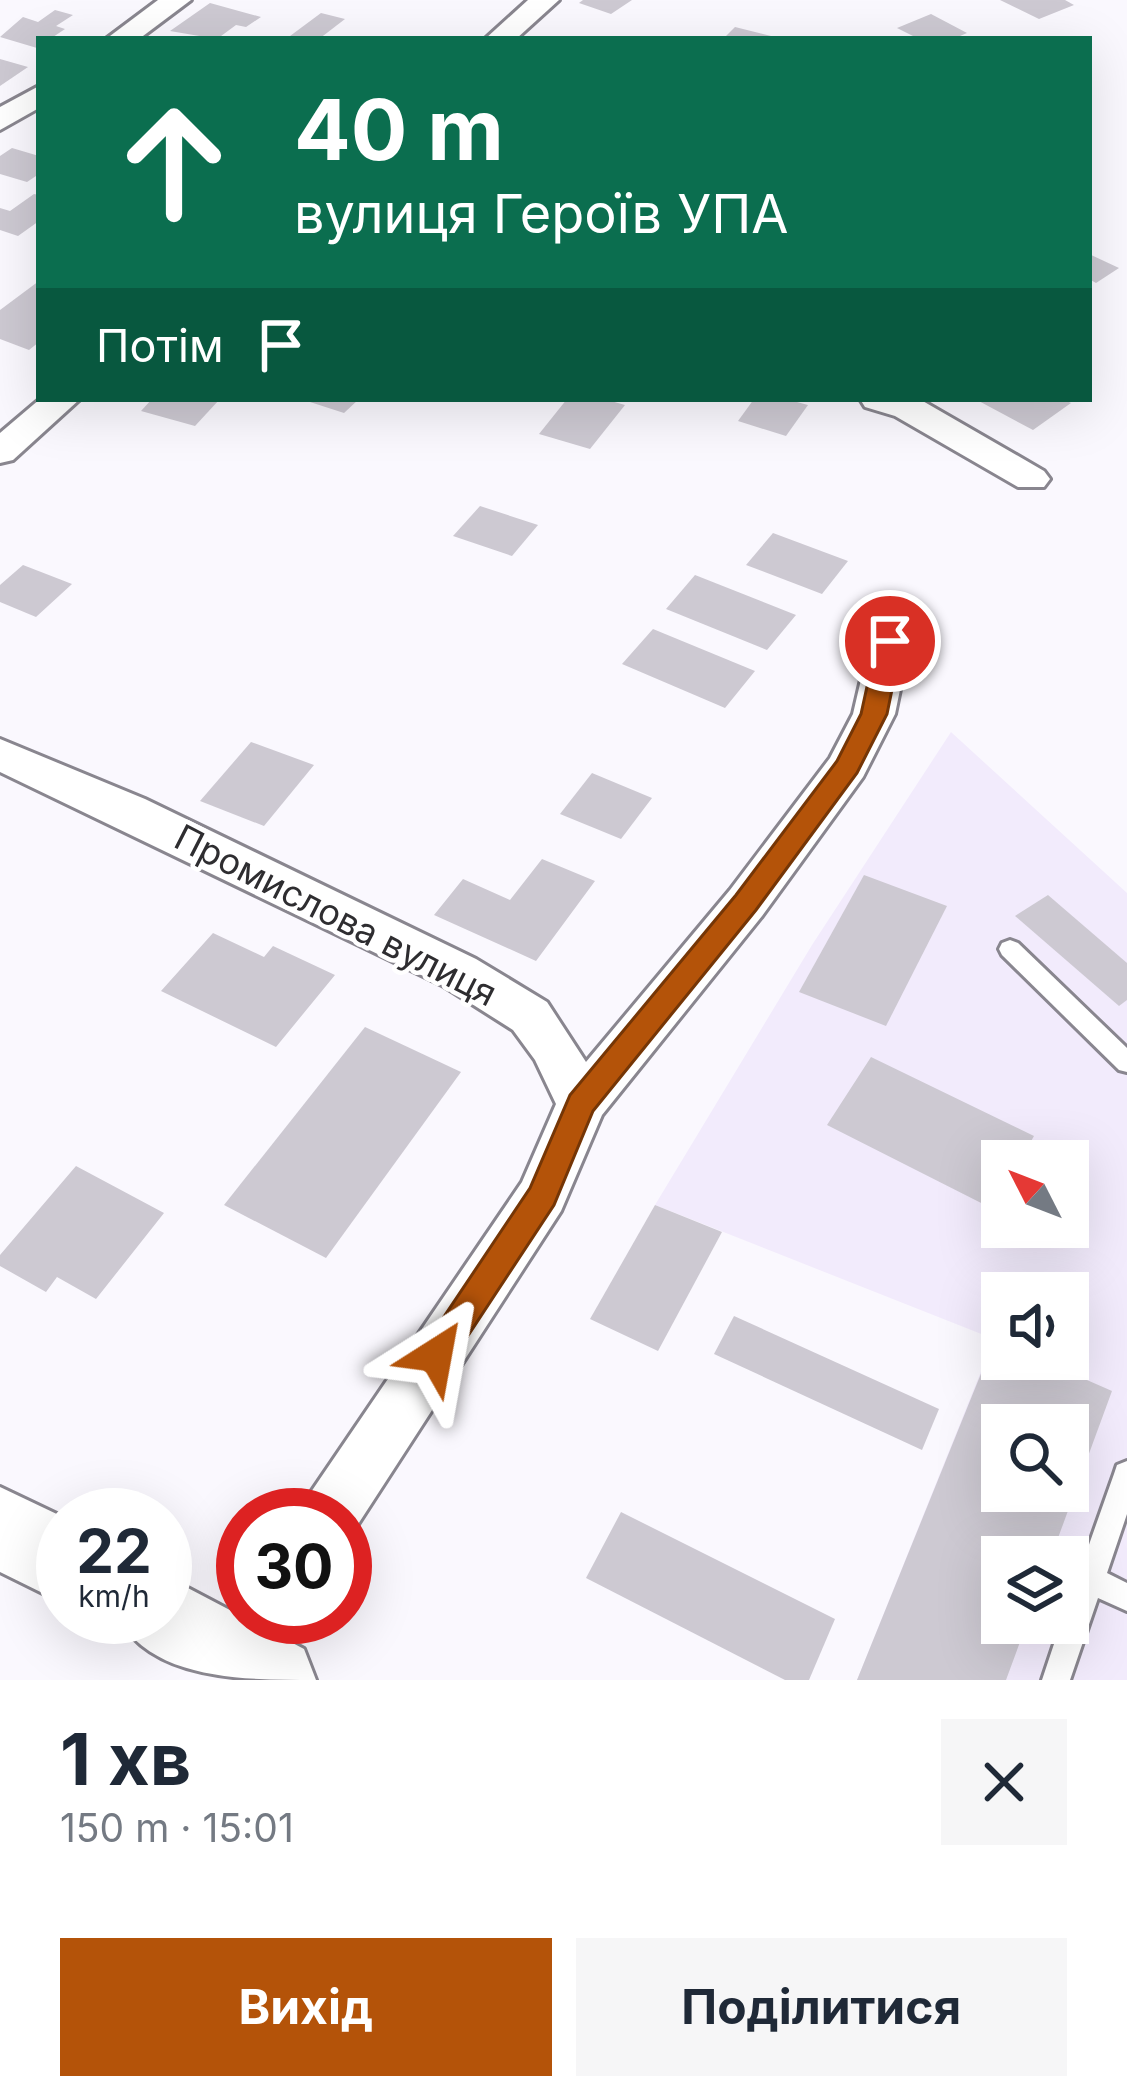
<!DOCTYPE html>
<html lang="uk">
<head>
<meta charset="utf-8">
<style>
	body { margin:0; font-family:Inter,sans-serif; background:#f6f6f7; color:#1f2937; height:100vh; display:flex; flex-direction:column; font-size:45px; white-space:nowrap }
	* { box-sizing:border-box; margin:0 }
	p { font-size:39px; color:#747a83 }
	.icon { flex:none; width:66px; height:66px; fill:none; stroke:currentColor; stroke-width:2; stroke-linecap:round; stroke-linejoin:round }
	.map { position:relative; height:1680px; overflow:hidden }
	.details { display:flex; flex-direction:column; background:#fff; flex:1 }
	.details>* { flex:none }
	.hud { position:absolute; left:36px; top:36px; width:1056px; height:366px; border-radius:0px; box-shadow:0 12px 48px #0002; background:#0b6e4f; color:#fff; overflow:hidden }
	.needle { width:78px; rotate:312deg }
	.controls { position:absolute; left:981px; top:1140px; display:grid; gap:24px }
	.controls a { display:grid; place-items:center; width:108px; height:108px; border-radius:0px; background:#fff; box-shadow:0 12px 48px #0002; font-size:60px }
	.speed { position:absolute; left:36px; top:1488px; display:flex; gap:24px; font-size:60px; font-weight:700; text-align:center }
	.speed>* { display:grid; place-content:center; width:156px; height:156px; border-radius:50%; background:#fff; box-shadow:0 12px 48px #0002; line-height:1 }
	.speed small { font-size:30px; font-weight:400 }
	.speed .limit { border:18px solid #d22; background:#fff; color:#111 }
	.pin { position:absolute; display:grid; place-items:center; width:102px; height:102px; color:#fff; margin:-51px; border:6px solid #fff; border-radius:50%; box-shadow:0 3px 12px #0007 }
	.me { position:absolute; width:132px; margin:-66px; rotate:34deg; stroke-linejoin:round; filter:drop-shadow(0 0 9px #0008) }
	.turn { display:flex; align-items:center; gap:42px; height:252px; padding:0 60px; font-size:54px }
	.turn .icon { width:156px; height:156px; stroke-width:2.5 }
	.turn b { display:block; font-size:84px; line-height:102px }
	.then { display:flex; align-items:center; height:114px; padding:0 60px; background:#0003; gap:24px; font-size:45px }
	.round { display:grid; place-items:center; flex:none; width:126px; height:126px; border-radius:0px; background:#f6f6f7 }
	.head { display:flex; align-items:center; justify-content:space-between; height:204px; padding:0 60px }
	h1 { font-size:72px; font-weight:700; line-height:90px }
	.cta { display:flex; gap:24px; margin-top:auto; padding:24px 60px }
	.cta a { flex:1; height:138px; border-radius:0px; background:#b45309; color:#fff; font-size:48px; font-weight:700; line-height:138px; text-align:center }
	.cta a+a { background:#f6f6f7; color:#1f2937 }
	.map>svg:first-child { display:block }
</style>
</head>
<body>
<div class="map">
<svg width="1127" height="1680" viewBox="0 0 1127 1680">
	<rect width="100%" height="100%" fill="#faf8fe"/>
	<path fill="#f2ebfc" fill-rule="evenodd" d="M951 732 1127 893V1680H857L994 1339 655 1205 812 945ZM1002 1161H1068V1227H1002ZM1002 1293H1068V1359H1002ZM1002 1425H1068V1491H1002ZM1002 1557H1068V1623H1002Z"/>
	<g fill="#cdc9d2" fill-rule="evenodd">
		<path d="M583 0H632L611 14 579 3Z"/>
		<path d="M1000 0H1065L1074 5 1039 19Z"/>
		<path d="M210 3 261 17 246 27 236 25 217 39 170 31Z"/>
		<path d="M55 10 73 15 56 26 65 29 50 39H39L37 48 0 37 23 17 38 22Z"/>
		<path d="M321 13 345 19 319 39H286Z"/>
		<path d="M931 14 967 33 953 39H919L897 28Z"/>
		<path d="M735 27 775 37V39H723Z"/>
		<path d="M0 59 28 67 0 86Z"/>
		<path d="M12 148 39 156V174L27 182 0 174V156Z"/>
		<path d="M34 194 39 195V221L18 236 0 230V208L10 211Z"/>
		<path d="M1089 254 1119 268 1096 283 1089 279Z"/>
		<path d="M39 281V342L29 350 0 339V310Z"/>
		<path d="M152 399H214L219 400 195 426 141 411Z"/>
		<path d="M314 399H359L344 413 310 402Z"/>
		<path d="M567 399H604L625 405 590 449 539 434Z"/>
		<path d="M754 399H786L808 405 786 436 738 421Z"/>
		<path d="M975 399H1063L1071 403 1033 430Z"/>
		<path d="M480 506 538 525 512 556 453 536Z"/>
		<path d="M773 533 848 561 822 594 746 565Z"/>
		<path d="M23 565 72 584 36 617 0 602V585Z"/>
		<path d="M695 575 796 615 767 650 666 609Z"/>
		<path d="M653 629 755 671 725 708 622 664Z"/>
		<path d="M251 742 314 765 264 826 200 801Z"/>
		<path d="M592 773 652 798 621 839 560 814Z"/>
		<path d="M542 859 595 881 536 961 434 915 463 879 510 900Z"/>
		<path d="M864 875 947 906 886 1026 799 992Z"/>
		<path d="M1048 895 1127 963V1000L1119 1006 1015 916Z"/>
		<path d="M213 933 264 957 273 946 335 975 276 1047 161 991Z"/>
		<path d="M365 1027 461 1072 326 1258 224 1205Z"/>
		<path d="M871 1057 1034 1136 1020 1161H1002V1192L993 1209 827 1125Z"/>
		<path d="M76 1166 164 1213 96 1299 57 1277 46 1292 0 1266V1255Z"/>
		<path d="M655 1205 722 1232 658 1351 590 1319Z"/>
		<path d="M734 1316 939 1409 922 1450 714 1354Z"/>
		<path d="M995 1339 1002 1342V1359H1039L1112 1391 1051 1557H1002V1623H1027L1006 1680H857ZM1002 1425H1068V1491H1002Z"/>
		<path d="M621 1512 835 1619 809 1680H785L586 1578Z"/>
	</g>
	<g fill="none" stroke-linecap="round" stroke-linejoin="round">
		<defs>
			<g id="lane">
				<path d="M1010 940 1018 943 1127 1048V1072L1119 1070 1002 955 999 949 1002 943Z"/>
				<path d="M1127 1461V1514L1107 1573 1127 1583V1611L1098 1598 1070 1680H1042L1061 1623H1068V1604L1114 1474 1117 1465Z"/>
			</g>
			<g id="street">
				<path d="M158 0H191L139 39H106Z"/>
				<path d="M528 0H559L516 39H485Z"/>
				<path d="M39 86V108L0 130V107Z"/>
				<path d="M40 399H80L13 460 0 463V433Z"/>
				<path d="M860 399 921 400 1044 471 1050 479 1044 487H1018L895 416 865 407Z"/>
				<path d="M890 627 904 631 910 641 895 714 863 777 762 916 602 1115 561 1211 351 1535 345 1537V1515H301L309 1495 522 1182 556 1104 535 1060 513 1030 442 985 0 772V739L145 799 476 959 547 1002 586 1062 730 890 830 758 853 714 870 641 876 631Z"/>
			</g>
			<g id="secondary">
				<path d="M0 1487 63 1517V1603L0 1572Z"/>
				<path d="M165 1576 304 1649 316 1680C243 1680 152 1680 118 1617H165Z"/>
			</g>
		</defs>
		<use href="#lane" stroke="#89868f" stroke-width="6"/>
		<use href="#street" stroke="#89868f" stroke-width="6"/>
		<use href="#secondary" stroke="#89868f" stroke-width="6"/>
		<use href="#lane" fill="#fff" fill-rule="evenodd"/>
		<use href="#street" fill="#fff" fill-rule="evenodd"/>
		<use href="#secondary" fill="#fff" fill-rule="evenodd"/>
	</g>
	<path fill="#b45309" stroke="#753606" stroke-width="3" d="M890 633 902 641 887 714 857 773 756 910 593 1111 554 1205 448 1366 436 1371 425 1366 420 1355 425 1345 530 1188 570 1095 736 895 837 761 861 714 877 641Z"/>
	<g text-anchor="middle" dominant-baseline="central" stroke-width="9" stroke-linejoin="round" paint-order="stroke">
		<g font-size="36" fill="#2e2d30" stroke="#fff">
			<text transform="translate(336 915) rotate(27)">Промислова вулиця</text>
		</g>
	</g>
</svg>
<div class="controls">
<a><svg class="needle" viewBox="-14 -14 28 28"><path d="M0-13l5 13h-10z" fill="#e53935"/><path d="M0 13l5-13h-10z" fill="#747a83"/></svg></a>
<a><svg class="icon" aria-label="sound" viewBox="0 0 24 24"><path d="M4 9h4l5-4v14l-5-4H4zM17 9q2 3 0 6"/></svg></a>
<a><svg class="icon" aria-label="search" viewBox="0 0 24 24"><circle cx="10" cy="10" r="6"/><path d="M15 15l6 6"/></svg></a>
<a><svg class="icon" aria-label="layers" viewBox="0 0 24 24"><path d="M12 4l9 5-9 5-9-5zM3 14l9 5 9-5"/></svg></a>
</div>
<div class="speed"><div>22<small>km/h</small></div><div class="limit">30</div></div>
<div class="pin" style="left:890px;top:641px;background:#d93025"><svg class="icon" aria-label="arrive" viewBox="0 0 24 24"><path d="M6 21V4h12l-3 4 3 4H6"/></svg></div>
<svg class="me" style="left:436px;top:1355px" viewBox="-20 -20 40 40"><path d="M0-17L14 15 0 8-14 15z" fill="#b45309" stroke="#fff" stroke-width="4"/></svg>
<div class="hud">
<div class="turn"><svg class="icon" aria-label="ahead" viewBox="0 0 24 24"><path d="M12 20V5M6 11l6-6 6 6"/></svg><div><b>40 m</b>вулиця Героїв УПА</div></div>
<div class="then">Потім<svg class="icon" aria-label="arrive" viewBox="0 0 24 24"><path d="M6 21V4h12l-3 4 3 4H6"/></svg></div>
</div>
</div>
<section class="details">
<div class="head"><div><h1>1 хв</h1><p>150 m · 15:01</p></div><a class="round"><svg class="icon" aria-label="close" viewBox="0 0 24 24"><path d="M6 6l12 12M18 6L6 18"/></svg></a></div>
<div class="cta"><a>Вихід</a><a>Поділитися</a></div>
</section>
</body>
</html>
